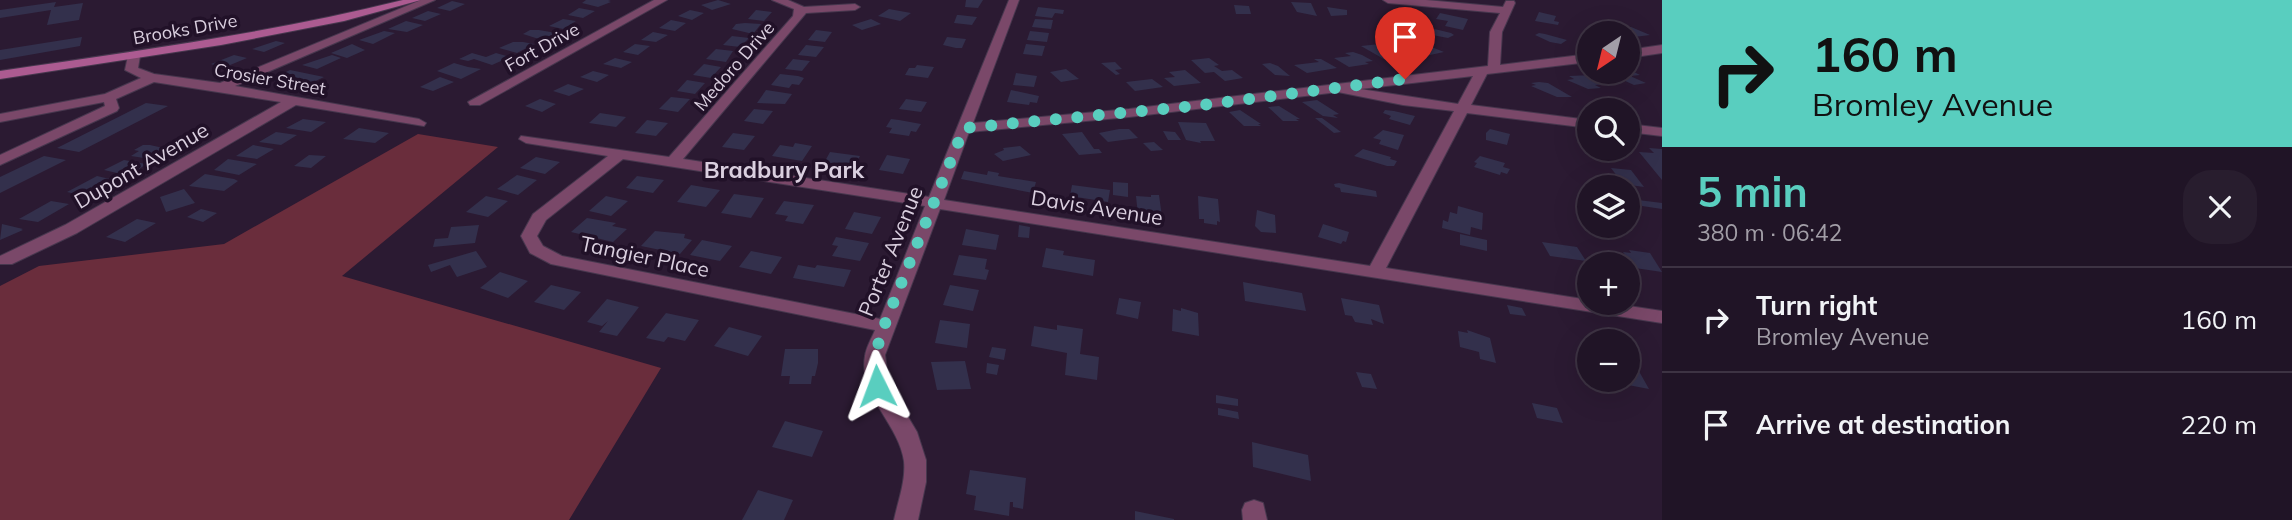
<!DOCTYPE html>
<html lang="en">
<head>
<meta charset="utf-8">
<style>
	body { margin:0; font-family:Mulish,sans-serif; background:#281d2e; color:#f1f3f6; height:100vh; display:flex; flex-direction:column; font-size:26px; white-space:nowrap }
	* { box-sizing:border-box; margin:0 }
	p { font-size:23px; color:#a29ea7 }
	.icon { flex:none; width:38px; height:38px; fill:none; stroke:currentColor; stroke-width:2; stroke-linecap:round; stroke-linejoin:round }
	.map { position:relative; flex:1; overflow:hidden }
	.sheet { display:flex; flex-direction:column; background:#201426; width:630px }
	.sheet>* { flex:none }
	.hud { background:#59cebf; color:#111; overflow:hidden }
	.needle { width:46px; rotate:215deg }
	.tools { position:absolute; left:1577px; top:21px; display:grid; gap:14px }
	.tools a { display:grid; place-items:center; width:63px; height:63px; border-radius:50%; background:#201426; box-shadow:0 7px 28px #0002,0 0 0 2px #3d3343; font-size:35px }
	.pin { position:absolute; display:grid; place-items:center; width:60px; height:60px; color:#fff; margin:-72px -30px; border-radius:50% 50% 50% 0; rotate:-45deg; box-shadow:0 0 7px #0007 }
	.pin .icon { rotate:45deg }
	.me { position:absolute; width:77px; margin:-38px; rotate:357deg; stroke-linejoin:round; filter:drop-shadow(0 0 5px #0008) }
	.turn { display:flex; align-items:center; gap:24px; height:147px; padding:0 35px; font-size:32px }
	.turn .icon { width:91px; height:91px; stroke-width:2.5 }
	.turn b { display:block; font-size:49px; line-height:60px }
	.round { display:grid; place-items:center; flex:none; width:74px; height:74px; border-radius:28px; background:#281d2e }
	.head { display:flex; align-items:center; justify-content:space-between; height:119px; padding:0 35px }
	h1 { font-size:42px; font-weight:700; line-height:52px; color:#59cebf }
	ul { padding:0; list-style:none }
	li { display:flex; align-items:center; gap:21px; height:105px; padding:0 35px; border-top:2px solid #3d3343 }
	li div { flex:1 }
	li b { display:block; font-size:26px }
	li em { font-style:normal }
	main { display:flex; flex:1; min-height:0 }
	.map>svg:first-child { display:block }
</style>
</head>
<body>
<main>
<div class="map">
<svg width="1662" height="520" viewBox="0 0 1662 520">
	<rect width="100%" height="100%" fill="#2b1a32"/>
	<path fill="#6a2d3c" d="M418 134 498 147 342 276 661 368 569 520H0V286L39 266 224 244Z"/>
	<g fill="#33304c">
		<path d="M586 0H611L608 1 611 2 598 7 582 3Z"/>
		<path d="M718 0 731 4 712 10 701 5Z"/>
		<path d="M966 0H983L978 8 965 7Z"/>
		<path d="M452 1 465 4 450 11 437 8Z"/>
		<path d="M56 2 54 7 83 3 79 20 47 25 51 10 0 18V10Z"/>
		<path d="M1291 2 1311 3 1317 16 1297 12Z"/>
		<path d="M1234 5 1249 6 1251 14H1236Z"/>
		<path d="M1038 7 1064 10 1063 14 1055 13 1052 18 1035 16Z"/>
		<path d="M1327 7 1347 10V15L1331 16Z"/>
		<path d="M579 8 595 11 583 18 568 15Z"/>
		<path d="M889 9 911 13 900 21 878 16Z"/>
		<path d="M690 10 704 13 692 20 678 16Z"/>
		<path d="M756 10 772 12 764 21 748 19Z"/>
		<path d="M428 11 441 14 425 21 412 18Z"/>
		<path d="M1539 12 1556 16 1554 21 1559 22 1558 25 1535 21Z"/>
		<path d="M1440 13 1468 19 1463 30 1445 26 1448 21 1436 19Z"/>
		<path d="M957 15H959L977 17 972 25 954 23Z"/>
		<path d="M563 19 576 21 563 29 549 26Z"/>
		<path d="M871 19 881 24 862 30 852 25Z"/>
		<path d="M1035 19 1053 20 1051 29 1032 27Z"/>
		<path d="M671 20 686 23 675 31 659 28Z"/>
		<path d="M406 21 423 25 407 32 388 29Z"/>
		<path d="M745 23 761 24 753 34 732 29 736 24Z"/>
		<path d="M1422 26 1451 33 1454 35 1448 38 1427 34 1429 31 1420 29Z"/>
		<path d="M1631 27 1650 35 1634 37 1618 29Z"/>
		<path d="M530 30H539L556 33 542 40 523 34Z"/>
		<path d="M816 30 832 32 825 42 808 40Z"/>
		<path d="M384 31 395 33 373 44 359 40Z"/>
		<path d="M1030 31 1049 33 1047 42 1027 40Z"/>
		<path d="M653 32 668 35 656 42 641 40Z"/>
		<path d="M1539 33 1545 34 1567 40 1561 44 1550 42 1535 35Z"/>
		<path d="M732 36 749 38 740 47 723 45Z"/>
		<path d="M82 37 80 46 0 60V50Z"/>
		<path d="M947 37 966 39 962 48H956L943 45Z"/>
		<path d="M276 41 285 43 264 52 252 49Z"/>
		<path d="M513 42H523L534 44 517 53 499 48Z"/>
		<path d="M352 44 365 50 347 58 331 53Z"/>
		<path d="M635 44 650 46 638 55 623 52Z"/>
		<path d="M1026 44 1045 46 1042 56 1023 54Z"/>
		<path d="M1380 44 1400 55H1396L1401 60 1389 62 1361 46Z"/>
		<path d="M1417 44H1424L1444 52 1430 55 1411 46Z"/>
		<path d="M806 45 824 47 816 57 798 55Z"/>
		<path d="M716 49 733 51 726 62 706 59Z"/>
		<path d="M1353 52 1362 55 1373 61 1365 62 1369 64 1349 67 1334 58 1351 56 1345 53Z"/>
		<path d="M472 53 486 57 496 53 510 57 492 65 474 59 468 61 459 59Z"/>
		<path d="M234 55 247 58 223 68 211 64Z"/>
		<path d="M332 55 341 58 317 69 302 65Z"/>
		<path d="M615 58 632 62 621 68 603 64Z"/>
		<path d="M1209 58 1219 65 1214 66 1222 71 1232 70 1243 78 1225 81 1214 72 1205 73 1191 60Z"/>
		<path d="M793 59 810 61 802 71 785 69Z"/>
		<path d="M1314 59H1321L1337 68 1307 73 1294 65 1319 62Z"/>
		<path d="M1115 62 1122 69 1115 70 1120 74 1116 75 1101 63Z"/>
		<path d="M454 63 468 67 481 69 461 79 437 71Z"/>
		<path d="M1270 63 1278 66 1290 76 1275 75 1262 64Z"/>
		<path d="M704 64 721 67 711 78 693 75Z"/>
		<path d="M917 65 934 67 928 78 905 75 909 68H915Z"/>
		<path d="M1066 69 1079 79 1061 82 1050 72Z"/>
		<path d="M1628 69 1640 75 1630 76 1646 83 1634 85 1608 73 1620 72 1629 76 1623 72H1628Z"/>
		<path d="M290 70 324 77 301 88 270 80Z"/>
		<path d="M1185 70 1201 83 1174 86 1164 78 1175 77 1169 72Z"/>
		<path d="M593 71 609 75 597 82 580 77Z"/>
		<path d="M1016 73 1037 76 1034 87 1013 85Z"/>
		<path d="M780 74 798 76 804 78 799 85 792 84 789 88 771 85Z"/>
		<path d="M1594 75 1613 83 1595 85 1601 88 1588 89 1567 80 1574 79 1569 76Z"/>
		<path d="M440 77 454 82 433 91 420 87Z"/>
		<path d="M1152 79 1163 87 1135 91 1126 82Z"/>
		<path d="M687 80 705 83 695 94 677 91Z"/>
		<path d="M1539 82 1548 83 1572 97H1557L1531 86 1536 85 1531 83Z"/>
		<path d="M568 84 584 89 569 96 553 91Z"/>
		<path d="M766 90 792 94 785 104 757 103Z"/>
		<path d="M1011 90 1039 96 1037 103 1030 102 1029 105 1007 102Z"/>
		<path d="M671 97 690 99 678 112 659 109Z"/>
		<path d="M540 99 556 104 542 112 525 106Z"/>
		<path d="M906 99 927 102 921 112 899 109Z"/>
		<path d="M1317 100 1339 114 1333 115 1338 118 1323 116 1302 102Z"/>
		<path d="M146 103 168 106 79 152 57 148Z"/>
		<path d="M1279 106 1300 119H1296L1299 121H1283L1268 107Z"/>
		<path d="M754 109 773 111 763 124 744 121Z"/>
		<path d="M1240 110 1261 124H1258L1261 126H1244L1229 112Z"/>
		<path d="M1385 110 1394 111 1415 116 1410 125 1389 119 1391 116 1383 113Z"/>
		<path d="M600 113 626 117 616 127 589 123Z"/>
		<path d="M1315 118H1322L1341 132 1334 133Z"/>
		<path d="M303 119 326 122 311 132 286 128Z"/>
		<path d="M891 119 899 120 921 124 916 132 911 131 909 136 889 133 892 128 886 127Z"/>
		<path d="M647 120 668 123 656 136 635 133Z"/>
		<path d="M1178 122 1206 123 1215 141H1200L1201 143 1186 140Z"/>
		<path d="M359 128 389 133 375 143 343 139Z"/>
		<path d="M1119 129H1129L1138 138 1108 142 1099 133Z"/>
		<path d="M1490 129 1510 134 1507 145 1486 140V133Z"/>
		<path d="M1383 130 1404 135 1398 150 1379 144 1381 140 1373 138Z"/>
		<path d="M1163 131 1175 132 1181 140H1168Z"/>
		<path d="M276 132 297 135 281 145 259 142Z"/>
		<path d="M1082 132 1094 149H1099L1102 153 1079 155 1062 134Z"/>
		<path d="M733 133 755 136 744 150 722 147Z"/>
		<path d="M1154 142 1163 150 1151 151 1143 143Z"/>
		<path d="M795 143 812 146 802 161 772 156 780 145 793 147Z"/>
		<path d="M143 145H150L172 150 157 160 131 156 139 151 134 150Z"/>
		<path d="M253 145 274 149 257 159 236 156Z"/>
		<path d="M1020 146 1031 155 1003 161 994 154 1004 150 1003 148Z"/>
		<path d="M1649 148 1662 149V180L1639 152 1654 153Z"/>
		<path d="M1363 149 1391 157 1390 159 1397 161 1394 166H1387L1354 156Z"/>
		<path d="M830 152 860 156 854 167 824 163Z"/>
		<path d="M309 155 326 156 311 168 294 166Z"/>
		<path d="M887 155 910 159 903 174 879 170Z"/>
		<path d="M44 156 66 160 0 193V177Z"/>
		<path d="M1480 156 1505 163 1503 167 1510 169 1507 174 1501 172 1500 175 1474 167 1477 163 1474 162Z"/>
		<path d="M536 157 560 162 545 174 520 168Z"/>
		<path d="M228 159 257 164 239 175 214 170Z"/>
		<path d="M124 160 146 164 130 176 104 170Z"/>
		<path d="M1611 168 1631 170 1644 187 1623 184Z"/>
		<path d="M964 171 987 175 988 171 999 173 998 176 1036 182 1033 193 961 179Z"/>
		<path d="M205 174 234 179 238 181 224 191 189 186Z"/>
		<path d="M517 175 537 180 518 195 497 189Z"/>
		<path d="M97 176 114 180 85 196 67 192Z"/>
		<path d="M637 176 664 180 653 193 626 188Z"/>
		<path d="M1113 182 1128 183V197L1113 195Z"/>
		<path d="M1339 183 1376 191 1377 197 1341 192 1340 188 1335 187 1334 184Z"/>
		<path d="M691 185 720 190 706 207 677 202Z"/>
		<path d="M1072 185 1110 190 1108 202 1070 196Z"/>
		<path d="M184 189 195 203 166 212 160 197Z"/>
		<path d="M734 194 764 198 751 218 721 213Z"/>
		<path d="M1151 195H1159L1162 217 1138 215 1136 196 1151 197Z"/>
		<path d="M486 196 508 201 488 217 466 212Z"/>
		<path d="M606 196 628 201 611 216 589 211Z"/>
		<path d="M1198 196 1218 199 1220 222 1217 221V225L1204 223V219H1199Z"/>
		<path d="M1638 200 1662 203V209L1642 206Z"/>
		<path d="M51 201 69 204 38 222 19 219Z"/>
		<path d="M784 201 814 205 803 224 785 221 788 216 775 214Z"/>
		<path d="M1458 206 1483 213 1482 230 1471 227 1470 235 1442 228 1443 220 1448 222 1450 212 1457 214Z"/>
		<path d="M201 209 217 213 203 222 187 217Z"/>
		<path d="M1257 210 1275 215 1276 233 1261 232 1255 226Z"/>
		<path d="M854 212 881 217 872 234 845 229Z"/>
		<path d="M587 218 616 223 612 226 627 229 613 242 571 232Z"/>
		<path d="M137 219 156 223 125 242 106 237Z"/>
		<path d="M2 224 23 229 21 230H23L0 240Z"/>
		<path d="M1323 224 1349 232 1346 242 1343 241 1341 244 1318 237Z"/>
		<path d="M479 225 475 243 433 247 435 239 448 238 451 227Z"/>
		<path d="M1019 225 1030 227 1029 238 1018 237Z"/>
		<path d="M966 229 999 235 996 250 962 245Z"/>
		<path d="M655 231 685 234 684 238 692 240 680 254 641 246Z"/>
		<path d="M1460 234 1487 240V251L1460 245Z"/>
		<path d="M836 237 869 243 860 261 832 256 838 246 832 245Z"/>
		<path d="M702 240 732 246 720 261 690 255Z"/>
		<path d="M1542 242 1577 247 1586 261 1550 256Z"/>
		<path d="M1046 248 1064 251 1063 255 1095 260 1093 276 1042 267Z"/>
		<path d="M1629 250 1650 253 1662 272 1635 268 1623 252 1631 253Z"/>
		<path d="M476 251 487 267 457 277 450 265 431 272 428 265Z"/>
		<path d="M751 251 782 257 771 274 739 267Z"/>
		<path d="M959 255 987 259 985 269 989 270 986 280 953 275Z"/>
		<path d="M798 265 815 268 817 265 851 270 844 287 793 278Z"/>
		<path d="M500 272 528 281 508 298 480 288Z"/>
		<path d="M1243 282 1302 293 1306 311 1245 301Z"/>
		<path d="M551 285 581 292 564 310 534 302Z"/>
		<path d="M950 285 979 290 973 311 943 305Z"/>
		<path d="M1119 298 1141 302 1138 319 1116 314Z"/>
		<path d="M1341 298 1379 305 1384 324 1371 319 1373 325 1355 322 1352 316 1345 315Z"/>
		<path d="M607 299 639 307 617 336 599 332 608 321 602 326 587 322Z"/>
		<path d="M1507 305 1522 308 1526 316 1510 314Z"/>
		<path d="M1181 308 1198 313 1199 336 1172 331 1173 309 1181 311Z"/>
		<path d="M666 313 699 320 685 341 668 337 664 342 646 338Z"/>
		<path d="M940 320 970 324 967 348 935 343Z"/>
		<path d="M1057 325 1083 329 1080 354 1099 357 1097 380 1065 375 1067 353 1031 346 1034 326 1057 330Z"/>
		<path d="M729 327 762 336 748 356 714 346Z"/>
		<path d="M1467 330 1490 338 1496 363 1480 359 1479 352 1460 347 1458 331 1468 333Z"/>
		<path d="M992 347 1006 349 1004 360 989 357Z"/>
		<path d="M785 349H818V363L815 376H812L811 384H789L790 376H781Z"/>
		<path d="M965 361 971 389 937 390 931 362Z"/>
		<path d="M987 363 999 365 997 375 986 373Z"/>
		<path d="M1628 365 1636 366 1649 389 1607 381 1628 380Z"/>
		<path d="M1356 372 1371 374 1377 389 1362 387Z"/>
		<path d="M1216 395 1238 399V406L1216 403Z"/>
		<path d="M1532 403 1557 408 1563 423 1537 418Z"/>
		<path d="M1218 408 1238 412 1239 419 1218 415Z"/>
		<path d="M785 421 823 431 812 457 772 447Z"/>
		<path d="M1252 442 1308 455 1311 481 1253 467Z"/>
		<path d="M970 470 1026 478 1023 509 1013 507V502H1010L1009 516 974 510 976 496 966 494Z"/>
		<path d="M758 490 793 500 784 520H742Z"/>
		<path d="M1135 511 1174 519V520H1135Z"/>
	</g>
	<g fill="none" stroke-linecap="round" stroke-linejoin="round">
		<defs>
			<g id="street">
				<path d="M421 0H435L235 86 419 119 426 123 424 126 296 105 77 233 12 264H0V256L65 225 281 102 154 82 116 99 119 108 117 111 0 165V155L105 106 104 102 0 122V114L105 94 141 78 125 70 128 56 134 52 140 56 138 68 154 74 220 83Z"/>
				<path d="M654 0H667L480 105H470L468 102Z"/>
				<path d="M772 0H788L804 7 855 4 860 7 855 10 806 13 683 159 929 197 1009 0H1019L973 123 1129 109 1488 66 1490 32 1500 13 1388 3 1383 0H1426L1503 7 1506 1H1514L1515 3 1502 32 1500 65 1589 54V62L1487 74 1471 105 1589 120V128L1467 113 1386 268 1589 300V303H1609L1662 311V323L940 209 885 355 889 385 917 432 926 460V482L918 520H894C898 501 906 481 904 461 899 424 858 395 865 356 866 347 872 338 875 330L551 264 530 253 521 236 533 214 608 156 526 143 519 139 521 136 669 157 793 16 794 9ZM1473 76 1458 104 1360 89ZM1338 92 1403 105 1454 111 1370 266 944 200 969 132 1129 117ZM623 159 925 206 880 319 562 256 543 246 537 236 546 220Z"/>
				<path d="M1662 45V53L1628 58V50Z"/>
				<path d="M1628 124 1662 128V136L1628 132Z"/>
				<path d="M1254 500 1263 503 1267 520H1243L1242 510 1245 503Z"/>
			</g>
			<path id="secondary" d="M403 0H421L344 21 221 45 0 79V71C135 51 271 33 403 0Z"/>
		</defs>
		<use href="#street" stroke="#47374e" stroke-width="2"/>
		<use href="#secondary" stroke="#47374e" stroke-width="2"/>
		<use href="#street" fill="#7a4869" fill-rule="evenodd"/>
		<use href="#secondary" fill="#ac5b91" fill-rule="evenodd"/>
	</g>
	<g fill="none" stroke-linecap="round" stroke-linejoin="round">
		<path stroke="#59cebf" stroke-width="12" stroke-dasharray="0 21.6" d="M877 386C871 365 877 347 884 326L964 128 1194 106 1405 79"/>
	</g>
	<g text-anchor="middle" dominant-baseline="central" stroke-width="7" stroke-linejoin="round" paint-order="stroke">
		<g font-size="18" fill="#dacfdf" stroke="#211128">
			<text transform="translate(185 29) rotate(-10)">Brooks Drive</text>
			<text transform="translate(542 47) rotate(-29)">Fort Drive</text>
			<text transform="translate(734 66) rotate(-49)">Medoro Drive</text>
			<text transform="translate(270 79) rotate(10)">Crosier Street</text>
		</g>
		<g font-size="21" fill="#dacfdf" stroke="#211128">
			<text transform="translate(141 165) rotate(-30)">Dupont Avenue</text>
			<text transform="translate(1097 207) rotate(9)">Davis Avenue</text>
			<text transform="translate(890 251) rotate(-68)">Porter Avenue</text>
			<text transform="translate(645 256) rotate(12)">Tangier Place</text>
		</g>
		<g font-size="23" font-weight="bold" fill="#dacfdf" stroke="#211128">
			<text x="784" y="169">Bradbury Park</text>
		</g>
	</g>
</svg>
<div class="tools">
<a><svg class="needle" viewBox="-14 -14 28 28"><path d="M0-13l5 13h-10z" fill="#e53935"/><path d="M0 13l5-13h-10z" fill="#a29ea7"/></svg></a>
<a><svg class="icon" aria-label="search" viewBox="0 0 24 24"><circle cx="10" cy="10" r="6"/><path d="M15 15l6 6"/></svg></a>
<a><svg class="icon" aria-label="layers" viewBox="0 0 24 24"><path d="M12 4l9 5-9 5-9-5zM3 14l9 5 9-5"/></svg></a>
<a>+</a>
<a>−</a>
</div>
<div class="pin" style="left:1405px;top:79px;background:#d93025"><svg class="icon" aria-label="arrive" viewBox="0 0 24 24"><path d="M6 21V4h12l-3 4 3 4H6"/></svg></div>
<svg class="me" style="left:877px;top:386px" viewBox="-20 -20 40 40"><path d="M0-17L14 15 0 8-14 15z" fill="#59cebf" stroke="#fff" stroke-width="4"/></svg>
</div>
<section class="sheet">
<div class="hud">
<div class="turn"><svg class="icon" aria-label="right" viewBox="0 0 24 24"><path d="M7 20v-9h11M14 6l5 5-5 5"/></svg><div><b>160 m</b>Bromley Avenue</div></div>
</div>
<div class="head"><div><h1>5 min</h1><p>380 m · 06:42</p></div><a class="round"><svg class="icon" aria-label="close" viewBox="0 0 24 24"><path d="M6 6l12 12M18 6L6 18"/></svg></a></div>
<ul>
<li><svg class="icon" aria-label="right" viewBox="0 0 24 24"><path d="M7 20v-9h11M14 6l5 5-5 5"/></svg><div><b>Turn right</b><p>Bromley Avenue</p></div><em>160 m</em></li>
<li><svg class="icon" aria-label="arrive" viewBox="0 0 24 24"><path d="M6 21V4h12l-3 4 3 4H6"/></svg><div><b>Arrive at destination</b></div><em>220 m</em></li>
</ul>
</section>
</main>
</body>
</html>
